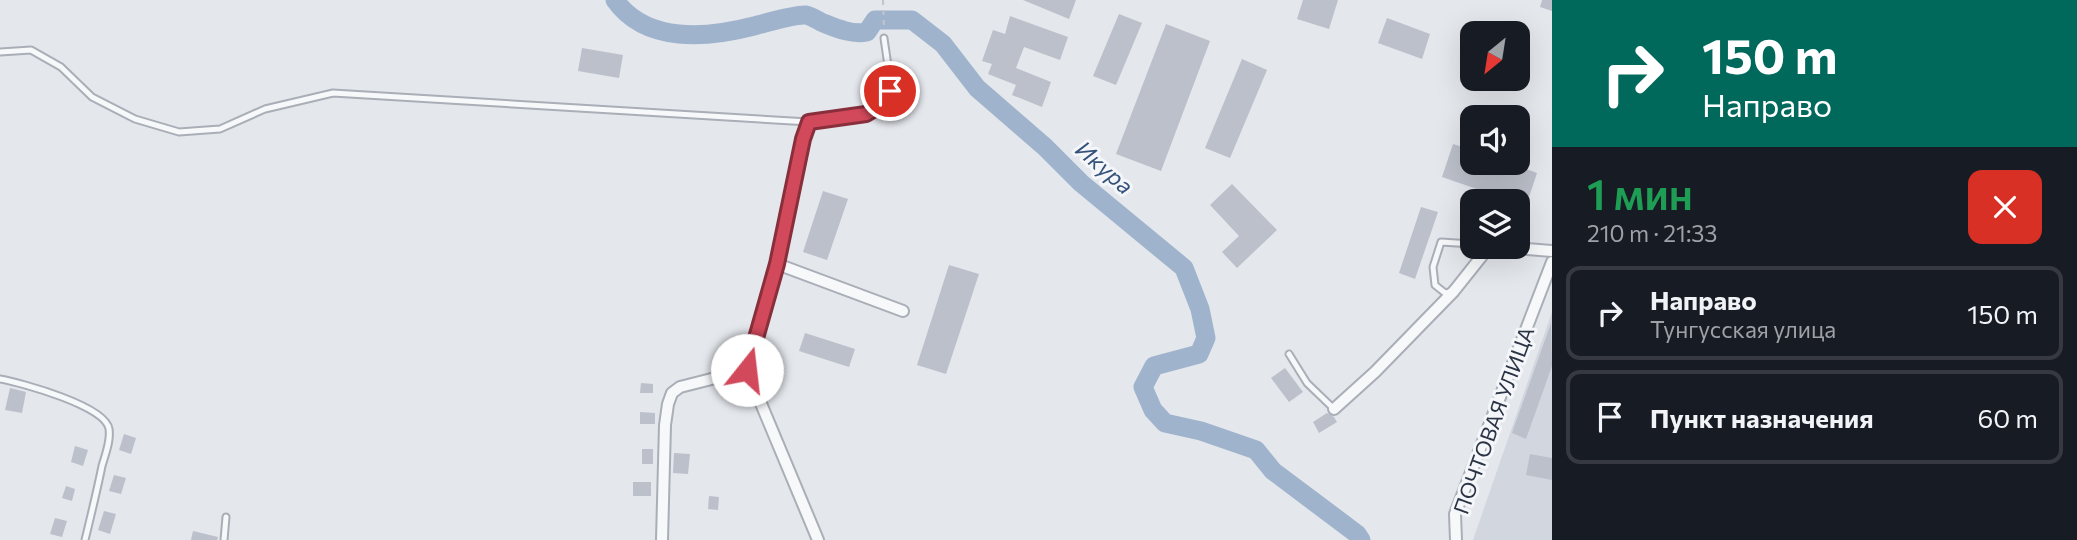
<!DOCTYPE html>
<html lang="ru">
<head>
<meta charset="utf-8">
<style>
	body { margin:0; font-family:Commissioner,sans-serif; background:#20242c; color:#f1f3f6; height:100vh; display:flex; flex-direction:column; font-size:26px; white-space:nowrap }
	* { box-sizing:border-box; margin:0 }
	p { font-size:23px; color:#9ea1a6 }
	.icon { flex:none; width:38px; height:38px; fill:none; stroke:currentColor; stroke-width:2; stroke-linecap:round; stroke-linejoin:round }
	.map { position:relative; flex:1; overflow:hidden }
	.sheet { display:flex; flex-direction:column; background:#171b24; width:525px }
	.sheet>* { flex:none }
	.banner { background:#00695c; color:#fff; overflow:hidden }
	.needle { width:46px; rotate:210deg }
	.controls { position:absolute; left:1460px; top:21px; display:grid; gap:14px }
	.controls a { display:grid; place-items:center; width:70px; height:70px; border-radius:14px; background:#171b24; box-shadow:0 7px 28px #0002; font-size:35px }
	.pin { position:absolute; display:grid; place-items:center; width:60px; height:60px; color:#fff; margin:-30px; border:4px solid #fff; border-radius:50%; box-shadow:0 2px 7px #0007 }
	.me { position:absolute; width:77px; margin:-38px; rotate:16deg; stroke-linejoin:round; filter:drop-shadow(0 0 5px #0008) }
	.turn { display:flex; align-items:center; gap:24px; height:147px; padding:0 35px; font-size:32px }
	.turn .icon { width:91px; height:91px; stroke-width:2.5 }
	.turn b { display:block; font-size:49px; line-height:60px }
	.round { display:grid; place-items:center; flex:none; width:74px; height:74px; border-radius:14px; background:#20242c }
	.summary { display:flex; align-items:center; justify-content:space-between; height:119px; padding:0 35px }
	h1 { font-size:42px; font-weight:600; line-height:52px; color:#1e9e55 }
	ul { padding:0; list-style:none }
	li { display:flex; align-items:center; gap:21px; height:94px; margin:0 14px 10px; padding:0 21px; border:4px solid #363941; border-radius:14px }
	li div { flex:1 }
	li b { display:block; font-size:26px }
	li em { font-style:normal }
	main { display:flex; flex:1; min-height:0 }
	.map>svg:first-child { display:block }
</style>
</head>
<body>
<main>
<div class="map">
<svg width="1552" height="540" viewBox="0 0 1552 540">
	<rect width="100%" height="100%" fill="#e4e7ec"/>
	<path fill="#d2d6de" d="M1552 312V540H1473Z"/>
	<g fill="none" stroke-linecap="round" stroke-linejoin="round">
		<path stroke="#9fb4cc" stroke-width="19" d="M615 0C646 44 708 38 754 26 765 23 796 14 806 15 811 16 817 20 821 22 836 28 851 35 867 32L875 20H912L943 44 977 88 1045 147 1081 183 1184 268 1200 309 1206 338 1199 354 1154 366 1143 387 1153 410 1165 423 1201 431 1256 450 1273 471 1357 534 1361 540"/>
	</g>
	<g fill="#bbc0ca">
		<path d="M1023 0H1076L1069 19Z"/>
		<path d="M1303 0H1338L1329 29 1297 19Z"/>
		<path d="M1542 0H1552V11L1540 7Z"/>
		<path d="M1119 14 1142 23 1116 85 1093 76Z"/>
		<path d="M1010 16 1068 37 1060 60 1024 47 1016 68 1051 82 1042 107 1012 95 1016 85 988 74 992 64 982 61 993 30 1005 34Z"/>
		<path d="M1387 18 1430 34 1422 59 1378 43Z"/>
		<path d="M1166 24 1210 41 1161 171 1116 154Z"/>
		<path d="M582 48 623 55 619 78 578 71Z"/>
		<path d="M1242 59 1267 70 1230 158 1205 148Z"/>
		<path d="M1453 144 1472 150V163H1509L1537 173 1526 206 1442 177Z"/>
		<path d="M1232 184 1277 230 1237 268 1222 252 1239 236 1210 205Z"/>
		<path d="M823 191 848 199 827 260 803 252Z"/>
		<path d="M1421 207 1438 212 1415 279 1399 273Z"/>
		<path d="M949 265 979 274 946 374 917 365Z"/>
		<path d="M1551 323 1552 366 1526 439 1512 433Z"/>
		<path d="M805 333 855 349 849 367 799 351Z"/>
		<path d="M1285 368 1303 392 1289 402 1271 378Z"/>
		<path d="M641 383 653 384V393H640Z"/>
		<path d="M10 388 26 392 22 413 5 410Z"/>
		<path d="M640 412 655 413V424H640Z"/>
		<path d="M1327 413 1334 417 1337 422 1319 433 1313 422Z"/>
		<path d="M124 434 136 438 131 454 119 450Z"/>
		<path d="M75 446 88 450 83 466 71 462Z"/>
		<rect x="642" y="449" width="11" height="15"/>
		<path d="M674 453 690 454 688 474 673 473Z"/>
		<path d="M1530 454 1552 458V480L1526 475Z"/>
		<path d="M114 475 126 478 121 494 109 491Z"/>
		<rect x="633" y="482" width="18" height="14"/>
		<path d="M66 486 75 489 72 501 62 498Z"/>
		<path d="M709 496 719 497 718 510 708 509Z"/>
		<path d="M104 511 116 514 110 534 98 530Z"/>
		<path d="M55 518 67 521 62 537 50 534Z"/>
		<path d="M193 531 218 537 217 540H191Z"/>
	</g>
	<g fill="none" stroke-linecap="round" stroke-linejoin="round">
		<defs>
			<g id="lane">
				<path d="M0 52 31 50 61 67 92 97 135 119 179 132 220 129 265 109 333 93 809 122C832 119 888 119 889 88 890 72 886 54 884 38"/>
				<path d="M1451 292 1445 293 1435 285 1433 267 1441 242 1472 244"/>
				<path d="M1289 354 1307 383 1334 409"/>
				<path d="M0 379C22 383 106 406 109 429 111 441 105 455 102 466 97 491 91 515 85 540"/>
				<path d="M224 540 226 517"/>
			</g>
			<g id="street">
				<path d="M809 122 803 140 777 264 747 370 818 540"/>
				<path d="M1500 247 1552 251"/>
				<path d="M777 264 903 311"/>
				<path d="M1334 409 1375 372 1454 291 1489 247"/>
				<path d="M662 540 665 425 668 404 672 393 680 387 747 370"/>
				<path d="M1456 540 1455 514 1552 262"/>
			</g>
		</defs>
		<use href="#lane" stroke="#a9aeb7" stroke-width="9"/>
		<use href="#street" stroke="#a9aeb7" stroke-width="14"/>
		<path stroke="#c2c5cb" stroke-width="2" stroke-dasharray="5 5" stroke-linecap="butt" d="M883 0 884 30"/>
		<use href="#lane" stroke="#f7f8fa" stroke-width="5"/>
		<use href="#street" stroke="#f7f8fa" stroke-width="10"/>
	</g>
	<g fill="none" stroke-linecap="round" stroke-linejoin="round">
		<defs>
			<path id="route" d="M747 370 777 264 803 139 809 122 866 114 883 104 890 91"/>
		</defs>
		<use href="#route" stroke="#882f3b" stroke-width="18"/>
		<use href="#route" stroke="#d1495b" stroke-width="12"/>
	</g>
	<g text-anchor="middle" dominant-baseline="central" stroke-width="6" stroke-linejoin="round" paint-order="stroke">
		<g font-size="21" fill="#2b3445" stroke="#f4f6f9">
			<text transform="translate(1493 420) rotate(-70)">ПОЧТОВАЯ УЛИЦА</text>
		</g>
		<g font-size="23" font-style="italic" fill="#34527a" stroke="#f4f6f9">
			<text transform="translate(1105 167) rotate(41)">Икура</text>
		</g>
	</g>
</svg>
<div class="controls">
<a><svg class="needle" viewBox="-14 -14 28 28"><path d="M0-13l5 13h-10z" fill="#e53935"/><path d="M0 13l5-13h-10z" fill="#9ea1a6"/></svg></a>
<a><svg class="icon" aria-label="sound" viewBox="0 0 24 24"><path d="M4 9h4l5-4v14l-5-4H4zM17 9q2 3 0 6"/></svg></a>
<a><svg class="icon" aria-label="layers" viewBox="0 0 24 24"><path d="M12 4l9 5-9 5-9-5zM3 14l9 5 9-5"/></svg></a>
</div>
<div class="pin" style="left:890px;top:91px;background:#d93025"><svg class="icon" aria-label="arrive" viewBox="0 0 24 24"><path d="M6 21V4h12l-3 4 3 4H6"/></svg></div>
<svg class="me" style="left:747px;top:370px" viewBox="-20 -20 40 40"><circle r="19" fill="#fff"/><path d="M0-13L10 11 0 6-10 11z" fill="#d1495b"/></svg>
</div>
<section class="sheet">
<div class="banner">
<div class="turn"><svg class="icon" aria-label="right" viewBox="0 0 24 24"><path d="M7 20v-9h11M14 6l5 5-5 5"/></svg><div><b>150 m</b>Направо</div></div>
</div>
<div class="summary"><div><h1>1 мин</h1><p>210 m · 21:33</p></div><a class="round" style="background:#d93025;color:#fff"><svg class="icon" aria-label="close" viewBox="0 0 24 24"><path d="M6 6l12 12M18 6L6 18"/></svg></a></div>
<ul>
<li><svg class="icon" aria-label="right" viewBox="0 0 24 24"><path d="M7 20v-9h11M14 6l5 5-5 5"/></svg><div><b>Направо</b><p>Тунгусская улица</p></div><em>150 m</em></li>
<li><svg class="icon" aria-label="arrive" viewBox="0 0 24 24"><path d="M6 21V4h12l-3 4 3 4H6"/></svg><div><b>Пункт назначения</b></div><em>60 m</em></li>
</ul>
</section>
</main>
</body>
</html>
